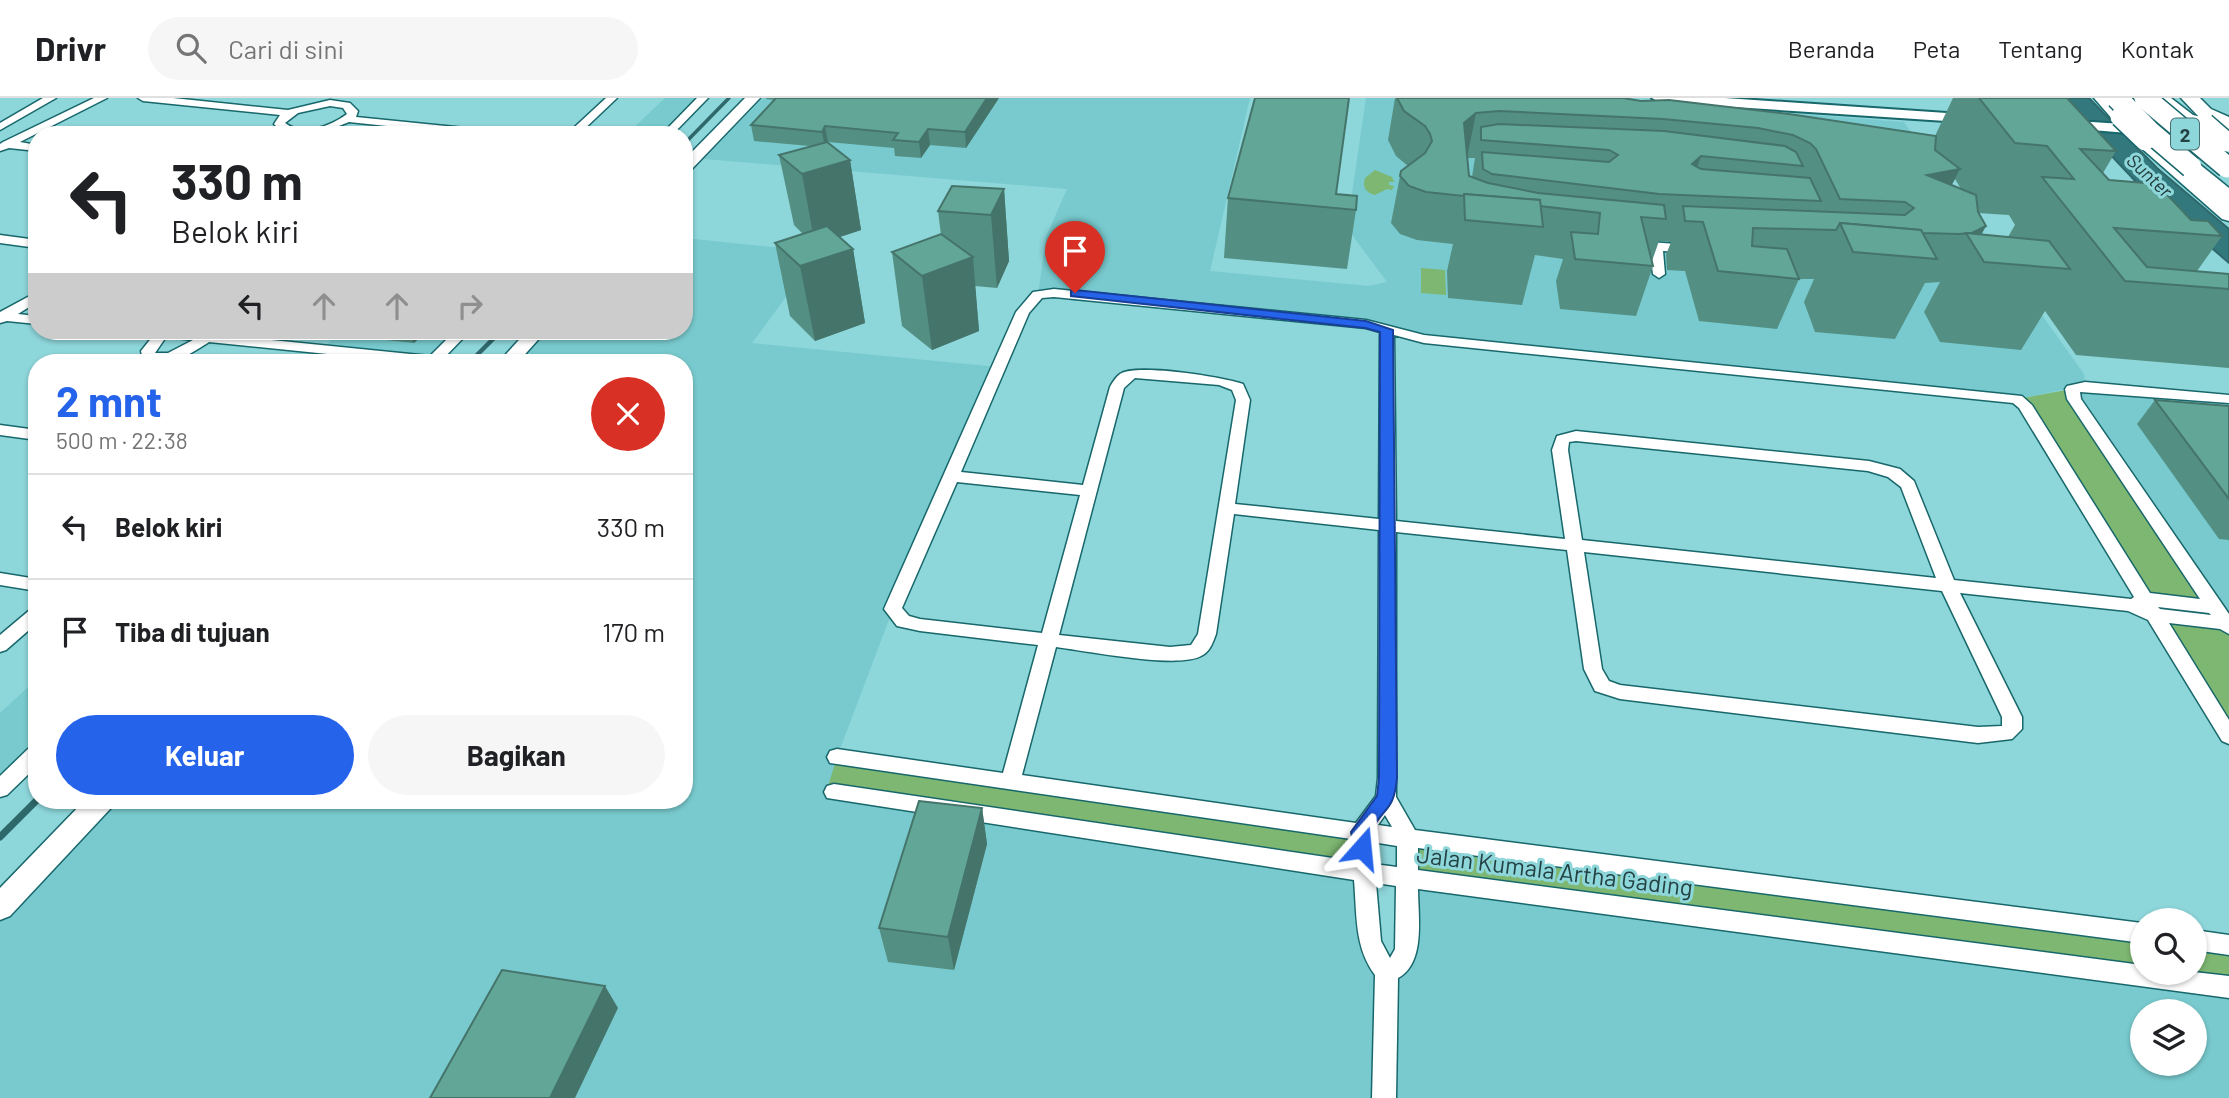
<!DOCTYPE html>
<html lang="id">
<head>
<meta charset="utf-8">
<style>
	body { margin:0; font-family:Barlow,sans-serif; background:#f6f6f6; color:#202124; height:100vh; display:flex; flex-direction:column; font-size:26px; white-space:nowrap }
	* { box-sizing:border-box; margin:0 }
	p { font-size:23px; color:#757577 }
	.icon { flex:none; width:38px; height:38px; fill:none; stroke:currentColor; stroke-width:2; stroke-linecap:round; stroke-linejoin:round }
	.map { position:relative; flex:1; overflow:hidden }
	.details { position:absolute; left:28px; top:256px; width:665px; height:455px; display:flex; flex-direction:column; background:#fff; border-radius:28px; box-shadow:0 2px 5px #0004 }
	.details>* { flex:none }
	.top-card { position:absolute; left:28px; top:28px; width:665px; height:214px; border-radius:28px; box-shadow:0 2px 5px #0004; background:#fff; color:#202124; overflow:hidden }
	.buttons { position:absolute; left:2130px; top:810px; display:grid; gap:14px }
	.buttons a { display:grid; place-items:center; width:77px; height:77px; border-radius:50%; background:#fff; box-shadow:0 2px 5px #0004; font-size:35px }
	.pin { position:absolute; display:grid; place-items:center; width:60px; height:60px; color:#fff; margin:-72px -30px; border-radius:50% 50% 50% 0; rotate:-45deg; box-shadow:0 0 7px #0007 }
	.pin .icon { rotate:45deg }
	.me { position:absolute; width:77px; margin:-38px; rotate:18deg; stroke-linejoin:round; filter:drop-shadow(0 0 5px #0008) }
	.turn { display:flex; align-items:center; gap:24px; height:147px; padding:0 28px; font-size:32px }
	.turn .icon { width:91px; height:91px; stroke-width:2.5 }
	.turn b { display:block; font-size:49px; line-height:60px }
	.lanes { display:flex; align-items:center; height:66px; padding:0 28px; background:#0003; justify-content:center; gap:35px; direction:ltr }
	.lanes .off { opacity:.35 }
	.round { display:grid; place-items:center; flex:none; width:74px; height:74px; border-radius:37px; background:#f6f6f6 }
	.summary { display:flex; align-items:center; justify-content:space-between; height:119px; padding:0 28px }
	h1 { font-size:42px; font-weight:700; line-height:52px; color:#2563eb }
	.primary-button { display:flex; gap:14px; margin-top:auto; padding:14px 28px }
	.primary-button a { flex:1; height:80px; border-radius:42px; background:#2563eb; color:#fff; font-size:28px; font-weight:700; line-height:80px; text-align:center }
	.primary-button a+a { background:#f6f6f6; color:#202124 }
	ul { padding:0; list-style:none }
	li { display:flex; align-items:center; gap:21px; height:105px; padding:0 28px; border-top:2px solid #e0e0e0 }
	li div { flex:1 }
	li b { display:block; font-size:26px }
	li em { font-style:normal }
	header { display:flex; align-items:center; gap:42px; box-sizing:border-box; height:98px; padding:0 35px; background:#fff; border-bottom:2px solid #e0e0e0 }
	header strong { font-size:33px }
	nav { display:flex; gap:38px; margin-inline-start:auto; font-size:24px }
	.search { width:490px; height:63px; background:#f6f6f6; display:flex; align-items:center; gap:18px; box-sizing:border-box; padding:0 24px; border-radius:38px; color:#757577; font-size:26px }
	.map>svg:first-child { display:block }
</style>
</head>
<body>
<header>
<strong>Drivr</strong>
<div class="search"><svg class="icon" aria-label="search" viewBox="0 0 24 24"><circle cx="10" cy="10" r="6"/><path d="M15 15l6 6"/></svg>Cari di sini</div>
<nav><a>Beranda</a><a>Peta</a><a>Tentang</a><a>Kontak</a></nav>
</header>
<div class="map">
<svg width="2229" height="1000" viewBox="0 0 2229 1000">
	<rect width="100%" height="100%" fill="#8dd6da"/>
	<g fill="#78cace" fill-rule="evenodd">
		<path d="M665 0H704L667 37H626Z"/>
		<path d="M763 0H1250L1210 173 1369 188 1387 184 1347 130 1366 0H1583L1904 24 2084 276 2085 288 2229 301V533L2072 290 2017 301 1424 241 1366 226 1038 197 1046 139 1067 91 704 61Z"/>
		<path d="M684 140 819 154 752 245 998 269 893 511 837 659 826 698 1363 774 1374 857 1400 867 1408 779 2229 891V1000H0V823L113 702H684V264H515L544 233H684ZM2142 914H2194V966H2142Z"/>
		<path d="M342 233H468L436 264H380L382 261 320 252Z"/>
		<path d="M37 581V658L0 694V615Z"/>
	</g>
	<g fill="#7eb771">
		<path d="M1375 72 1392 79 1394 84H1389V87L1394 88 1392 92 1387 91 1375 97C1366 95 1362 89 1365 80Z"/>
		<path d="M1421 170 1445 172 1446 197 1421 195Z"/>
		<path d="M2072 291 2215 509 2145 501 2017 301Z"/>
		<path d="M2154 517 2229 530V638Z"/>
		<path d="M837 659 1361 734 1363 774 825 698Z"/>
		<path d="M1406 735 2142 834V875H2194L2195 842 2229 846V889L1408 779Z"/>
	</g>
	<path fill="#32787c" stroke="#2e686b" stroke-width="2" d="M2057 0H2089L2157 70 2229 131V165L2139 87Z"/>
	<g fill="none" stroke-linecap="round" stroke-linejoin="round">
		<path stroke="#2e686b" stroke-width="3.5" d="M684 46 729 0"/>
		<path stroke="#2e686b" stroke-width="4.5" d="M470 264 501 233"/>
		<path stroke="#2e686b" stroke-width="7" d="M0 739 37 702"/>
		<defs>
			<g id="minor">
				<path d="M43 0H56L0 32V25Z"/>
				<path d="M94 0H107L20 44 37 47V53L9 50 0 53V46L3 44Z"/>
				<path d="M138 0H173L288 12 330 2 350 5 358 13 356 19 505 34 510 37H471L349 24 316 37H292L282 34 274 26 280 17 143 3ZM330 8 343 10 347 16C331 28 303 39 285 25L298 15Z"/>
				<path d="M606 0H617L578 37H566Z"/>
				<path d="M697 0H708L672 37H661Z"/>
				<path d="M0 137 37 142V150L0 145Z"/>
				<path d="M1635 143 1691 147 1697 151 1691 155 1663 153 1665 176 1659 180 1653 176 1650 152 1631 150 1629 147Z"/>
				<path d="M1054 191 1366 222 1424 237 2022 298 2032 307 2150 495 2200 501 2067 301 2065 291 2067 288 2085 284 2229 297V305L2080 294 2081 301 2229 516V536L2220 531 2169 525 2229 622V646L2222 643 2148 522 2128 513 1960 495 2022 619V631L2012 641 1978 645 1620 601 1595 593 1584 571 1567 452 1396 434V699L1415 732 2142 825V845L1418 750V772L2142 867V875L2194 874 2229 878V900L1418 791C1418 818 1426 865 1398 880L1396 1000H1372L1375 877C1354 849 1357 816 1354 782L827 700 824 694 827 688 834 686 1353 763 1351 741 830 665 827 659 830 653 837 651 1003 675 1038 547 920 533 897 528 884 511 1016 214 1033 194ZM1054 199 1366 230 1380 234 1379 421 1235 406 1250 302 1243 286C1224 279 1135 265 1120 276 1116 279 1112 285 1110 289L1083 387 961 374 1029 215 1042 200ZM1394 237 1424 245 2013 305 2019 310 2134 499 2131 501 1954 482 1914 383 1900 371 1869 363 1576 333 1557 338 1552 352 1565 441 1396 423ZM1135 280 1219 287 1232 292 1236 302 1198 536 1191 547 1170 549 1059 537 1124 290ZM1576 343 1868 373 1888 379 1901 389 1936 480 1582 442 1568 352 1569 344ZM957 384 1080 397 1042 535 920 521 909 518 902 510ZM1234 416 1379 432 1378 680 1376 698 1356 725 1022 677 1056 549C1086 553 1178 571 1201 558 1210 554 1213 544 1216 536ZM1584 454 1942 493 2002 619V628L1978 629 1620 587 1609 583 1602 571ZM2158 509 2209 515 2211 517 2160 511ZM1385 717 1392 729 1378 727ZM1372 744 1397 748V769L1374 766ZM1376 785 1396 788 1395 851 1390 860 1381 843Z"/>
				<path d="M37 194V204L18 216 37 218V226L7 223 0 225V214Z"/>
				<path d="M139 233H183L430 258 455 233H470L440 264H406L209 244C191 256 162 275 142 258L141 253 153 238ZM166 239 193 242 168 255H155Z"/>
				<path d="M0 327 37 332V342L0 337Z"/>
				<path d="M0 475 37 481V493L0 487Z"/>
				<path d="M37 509V525L6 552 0 554V537L31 511Z"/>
				<path d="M37 647V668L7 697 0 699V678L30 649Z"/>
				<path d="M2194 832 2229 837V857L2194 852Z"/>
			</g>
			<g id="tertiary">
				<path d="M745 0H760L689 74 684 75V62Z"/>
				<path d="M527 233H546L518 264H499Z"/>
				<path d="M85 702H115L111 710 10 818 0 822V790Z"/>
			</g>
			<g id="secondary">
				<path d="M1652 0H1725L1976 17 1983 21 1976 25 1659 4Z"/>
				<path d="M2061 22 2199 31 2207 36 2199 41 2056 29 2054 26 2056 23Z"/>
			</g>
			<g id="trunk">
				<path d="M2094 0H2113L2129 19 2120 24 2114 23Z"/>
				<path d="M2181 0H2200L2211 11 2229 19V31L2199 19Z"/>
				<path d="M2145 37 2152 39 2229 106V123L2222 121 2138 47 2136 43 2138 39Z"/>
			</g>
			<g id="motorway">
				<path d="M1662 0H1696L1697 2 1688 8 1664 4Z"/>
				<path d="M2150 0H2171L2193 17 2229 26V36L2179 25Z"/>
				<path d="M2191 63 2198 65 2229 90V107L2222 105 2184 73 2181 69 2184 65Z"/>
			</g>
		</defs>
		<use href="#minor" stroke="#17676b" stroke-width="3"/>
		<use href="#tertiary" stroke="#17676b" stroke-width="3"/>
		<use href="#secondary" stroke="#17676b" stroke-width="4"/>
		<use href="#trunk" stroke="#17676b" stroke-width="3"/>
		<use href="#motorway" stroke="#17676b" stroke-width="3"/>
		<use href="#minor" fill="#fff" fill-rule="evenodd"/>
		<use href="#tertiary" fill="#fff" fill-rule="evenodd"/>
		<use href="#secondary" fill="#fff" fill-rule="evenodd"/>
		<use href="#trunk" fill="#fff" fill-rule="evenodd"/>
		<use href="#motorway" fill="#fff" fill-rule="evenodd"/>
		<defs>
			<g id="trunk-bridge">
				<path d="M2120 19 2145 43"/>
				<path d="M2205 25 2227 44"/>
			</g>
			<g id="motorway-bridge">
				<path d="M2117 0 2150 34 2191 69"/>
				<path d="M2145 0 2227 69"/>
			</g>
		</defs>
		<use href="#trunk-bridge" stroke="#17676b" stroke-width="22" stroke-linecap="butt"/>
		<use href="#motorway-bridge" stroke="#17676b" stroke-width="24" stroke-linecap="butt"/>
		<use href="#trunk-bridge" stroke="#fff" stroke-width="19"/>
		<use href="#motorway-bridge" stroke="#fff" stroke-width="21"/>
	</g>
	<g fill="#548f83" fill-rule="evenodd">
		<path d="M766 0H999L966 50 930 47 921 60 895 58 894 50 828 44 850 62 861 132 840 139 853 151 865 225 815 243 790 218 775 145 803 136 794 127 779 57 810 48 754 43 751 27 774 2 766 1Z"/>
		<path d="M1395 0H1623L1641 3 1935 38 1953 0H2067L2116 53 2103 75 2109 82 2222 138 2197 173 2229 176V270L2076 257 2045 213 2021 252 1940 244 1924 214 1940 184 1925 185 1895 241 1815 234 1804 204 1814 181H1799L1777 231 1699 223 1685 173 1667 172 1666 157 1671 144 1659 143 1652 163 1653 168 1636 218 1560 211 1556 183 1563 161 1535 157 1522 207 1448 200 1447 173 1453 146 1417 142 1400 136 1391 125 1400 78 1408 68 1396 58 1388 42ZM1467 60H1475L1472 79 1469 78ZM1955 81 1961 91 1951 87ZM1978 115 2009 117 2015 127 2008 139 1981 136 1986 128Z"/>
		<path d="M1004 91 1009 163 997 190 975 188 979 233 932 252 902 228 892 154 941 137 938 113Z"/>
		<path d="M1336 96 1356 112 1347 171 1224 160 1228 100Z"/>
		<path d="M346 233H427L414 245 349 238Z"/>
		<path d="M2155 302 2229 308V442L2219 441 2137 326Z"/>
		<path d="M982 710 987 746 954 872 888 864 879 830Z"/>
	</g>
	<g fill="#45746a">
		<path d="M987 0H999L966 50 965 34Z"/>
		<path d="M1476 15 1467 60 1464 25Z"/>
		<path d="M825 28 828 44 825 50 822 34Z"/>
		<path d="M928 31 930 47 921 60 919 44Z"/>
		<path d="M1701 58 1687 98 1692 66Z"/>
		<path d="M850 62 861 132 815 147 802 76Z"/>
		<path d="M1960 71 1936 118 1927 77Z"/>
		<path d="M1004 91 1009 163 997 190 991 117Z"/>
		<path d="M1986 128 1975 148 1972 135Z"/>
		<path d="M853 151 865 225 815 243 800 168Z"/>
		<path d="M973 159 979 233 932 252 922 178Z"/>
		<path d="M408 233H427L414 245Z"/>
		<path d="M982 710 987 746 954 872 948 839Z"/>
		<path d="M605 888 618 910 575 1000H550Z"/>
	</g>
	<g fill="#62a698" stroke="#45746a" stroke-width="2">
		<path d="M776 0H987L965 34 928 31 919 44 893 42 898 35 825 28 822 34 751 27Z"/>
		<path d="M1255 0H1349L1336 96 1357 98 1356 112 1228 100Z"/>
		<path d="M1397 0H1623L1641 3 1669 2 1789 16 1936 38 1935 52 1960 71 1927 77 1976 97 1978 114 1986 128 1972 135 1959 136 1922 135 1921 132 1840 125 1836 132 1753 130 1752 148 1787 151 1799 181 1718 173 1703 124 1685 123 1683 108 1905 117 1914 110 1905 104 1840 101 1816 51 1810 45 1793 37 1758 30 1663 21 1499 13 1476 15 1464 25 1469 78 1488 85 1538 95 1664 107 1666 121 1641 119 1653 168 1575 161 1571 134 1598 136 1600 115 1540 108V102L1464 96V98L1426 94 1409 88 1400 78 1401 73 1425 55 1432 43 1430 36 1425 28 1404 13Z"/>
		<path d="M1979 0H2067L2116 53 2080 51 2109 82 2157 86 2191 122 2208 123 2222 138 2114 130 2147 169 2229 176V191L2125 183 2042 79 2074 81 2047 48 2015 45Z"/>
		<path d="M1499 26 1664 33 1785 48 1796 54 1803 68 1701 58 1692 66 1701 71 1810 80 1821 103 1659 96 1492 76 1483 71 1482 54 1609 64 1618 57 1609 52 1481 42V29Z"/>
		<path d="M827 44 850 62 802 76 779 57Z"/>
		<path d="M952 88 1004 91 991 117 938 113Z"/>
		<path d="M1464 96 1540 102 1543 129 1465 122Z"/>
		<path d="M1840 125 1921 132 1937 161 1853 154Z"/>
		<path d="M827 128 853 151 800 168 775 145Z"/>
		<path d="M1966 135 2049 143 2070 171 1984 164Z"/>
		<path d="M941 136 973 159 922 178 892 154Z"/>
		<path d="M2155 302 2229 308V401Z"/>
		<path d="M919 703 982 710 948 839 879 830Z"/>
		<path d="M502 872 605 888 550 1000H430Z"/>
	</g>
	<path fill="#2563eb" stroke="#184099" stroke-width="2" d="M1075 192 1366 223 1393 232 1397 680C1394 715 1382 709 1371 734 1369 741 1372 748 1368 756L1362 758 1355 756 1351 734 1377 698 1379 680 1380 234 1365 230 1071 198V193Z"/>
	<g text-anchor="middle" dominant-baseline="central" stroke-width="6" stroke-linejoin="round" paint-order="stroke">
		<rect fill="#8dd6da" stroke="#446e71" stroke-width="2" x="2171" y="20.5" width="28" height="31" rx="5"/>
		<g font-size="19" font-weight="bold" fill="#244244">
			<text x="2185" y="36">2</text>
		</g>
		<g font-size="19" font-style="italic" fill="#1e3536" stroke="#8dd6da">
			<text transform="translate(2150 77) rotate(43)">Sunter</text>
		</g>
		<g font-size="24" fill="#244244" stroke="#8dd6da">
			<text transform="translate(1555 772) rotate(7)">Jalan Kumala Artha Gading</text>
		</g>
	</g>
</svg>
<div class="buttons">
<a><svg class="icon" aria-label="search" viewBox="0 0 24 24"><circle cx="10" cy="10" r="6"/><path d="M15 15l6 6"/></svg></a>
<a><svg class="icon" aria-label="layers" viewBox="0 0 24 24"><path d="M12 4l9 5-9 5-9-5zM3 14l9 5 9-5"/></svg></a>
</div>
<div class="pin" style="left:1075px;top:195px;background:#d93025"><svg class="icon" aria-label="arrive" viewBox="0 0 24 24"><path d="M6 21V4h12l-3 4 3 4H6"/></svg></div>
<svg class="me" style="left:1362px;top:750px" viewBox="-20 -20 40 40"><path d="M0-17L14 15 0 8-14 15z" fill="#2563eb" stroke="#fff" stroke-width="4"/></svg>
<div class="top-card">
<div class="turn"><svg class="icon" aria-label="left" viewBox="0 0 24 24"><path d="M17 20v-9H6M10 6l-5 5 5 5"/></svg><div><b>330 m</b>Belok kiri</div></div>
<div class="lanes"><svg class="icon" aria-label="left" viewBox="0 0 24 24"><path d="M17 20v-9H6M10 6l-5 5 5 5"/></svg><svg class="icon off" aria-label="ahead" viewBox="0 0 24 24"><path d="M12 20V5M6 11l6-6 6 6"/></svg><svg class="icon off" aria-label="ahead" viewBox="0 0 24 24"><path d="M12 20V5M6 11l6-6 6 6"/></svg><svg class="icon off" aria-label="right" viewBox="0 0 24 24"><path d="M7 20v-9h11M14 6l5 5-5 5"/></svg></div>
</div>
<section class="details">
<div class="summary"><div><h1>2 mnt</h1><p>500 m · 22:38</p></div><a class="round" style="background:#d93025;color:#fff"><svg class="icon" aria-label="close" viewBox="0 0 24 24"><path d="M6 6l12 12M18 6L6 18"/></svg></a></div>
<ul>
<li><svg class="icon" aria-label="left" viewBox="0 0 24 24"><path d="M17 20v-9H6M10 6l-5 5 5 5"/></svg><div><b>Belok kiri</b></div><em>330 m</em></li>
<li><svg class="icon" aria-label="arrive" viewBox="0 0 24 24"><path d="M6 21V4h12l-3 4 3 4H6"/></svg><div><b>Tiba di tujuan</b></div><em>170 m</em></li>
</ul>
<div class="primary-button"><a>Keluar</a><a>Bagikan</a></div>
</section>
</div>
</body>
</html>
